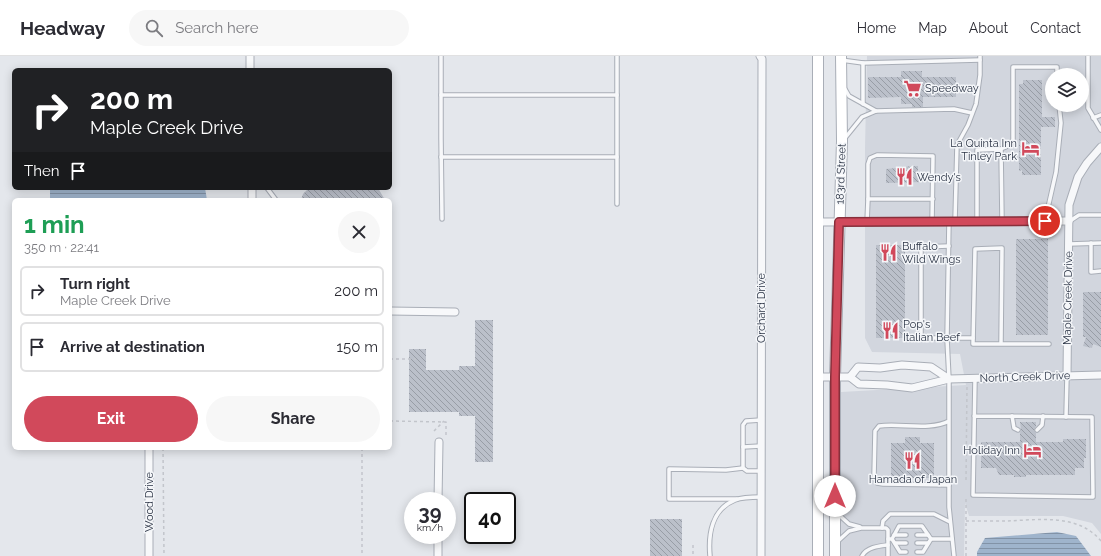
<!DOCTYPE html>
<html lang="en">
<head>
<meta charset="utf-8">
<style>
	body { margin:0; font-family:Raleway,sans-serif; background:#f7f7f7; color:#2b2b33; height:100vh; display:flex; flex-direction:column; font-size:15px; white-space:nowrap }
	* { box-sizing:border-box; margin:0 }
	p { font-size:13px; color:#7c7c81 }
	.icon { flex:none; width:22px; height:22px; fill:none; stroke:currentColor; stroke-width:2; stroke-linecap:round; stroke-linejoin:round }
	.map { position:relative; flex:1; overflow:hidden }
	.side { position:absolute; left:12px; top:142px; width:380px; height:252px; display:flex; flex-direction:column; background:#fff; border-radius:6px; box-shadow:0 2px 10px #0003 }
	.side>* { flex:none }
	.guide { position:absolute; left:12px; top:12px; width:380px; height:122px; border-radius:6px; box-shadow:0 2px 10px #0003; background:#202124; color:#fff; overflow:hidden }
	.controls { position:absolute; left:1045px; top:12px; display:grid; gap:8px }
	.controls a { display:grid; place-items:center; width:44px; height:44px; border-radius:50%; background:#fff; box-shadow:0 2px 10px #0003; font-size:20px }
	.speed { position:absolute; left:404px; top:436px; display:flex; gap:8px; font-size:20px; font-weight:700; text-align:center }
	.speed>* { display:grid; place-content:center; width:52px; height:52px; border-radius:50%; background:#fff; box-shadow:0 2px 10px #0003; line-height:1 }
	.speed small { font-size:10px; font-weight:400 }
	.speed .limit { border:2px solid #111; border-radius:6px; background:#fff; color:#111 }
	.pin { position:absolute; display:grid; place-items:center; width:34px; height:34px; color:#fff; margin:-17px; border:2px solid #fff; border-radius:50%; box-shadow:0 1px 4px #0007 }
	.me { position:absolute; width:44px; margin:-22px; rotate:0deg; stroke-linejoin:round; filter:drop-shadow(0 0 3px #0008) }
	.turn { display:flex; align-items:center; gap:14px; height:84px; padding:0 12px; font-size:18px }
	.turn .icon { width:52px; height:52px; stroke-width:2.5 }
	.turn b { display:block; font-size:28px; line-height:34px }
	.then { display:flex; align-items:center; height:38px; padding:0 12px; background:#0003; gap:8px; font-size:15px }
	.round { display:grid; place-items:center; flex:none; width:42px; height:42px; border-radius:21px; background:#f7f7f7 }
	.overview { display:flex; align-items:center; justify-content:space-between; height:68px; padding:0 12px }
	h1 { font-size:24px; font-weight:700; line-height:30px; color:#1e9e55 }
	.button { display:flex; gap:8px; margin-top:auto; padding:8px 12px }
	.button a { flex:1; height:46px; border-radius:24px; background:#d1495b; color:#fff; font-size:16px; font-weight:700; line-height:46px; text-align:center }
	.button a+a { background:#f7f7f7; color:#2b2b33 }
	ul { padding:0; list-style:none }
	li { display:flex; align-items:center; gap:12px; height:50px; margin:0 8px 6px; padding:0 4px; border:2px solid #e1e1e2; border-radius:6px }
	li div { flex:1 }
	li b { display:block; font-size:15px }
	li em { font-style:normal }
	header { display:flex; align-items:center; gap:24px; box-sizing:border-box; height:56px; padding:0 20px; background:#fff; border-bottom:1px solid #e1e1e2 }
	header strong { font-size:19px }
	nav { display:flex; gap:22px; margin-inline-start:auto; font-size:14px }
	.search { width:280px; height:36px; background:#f7f7f7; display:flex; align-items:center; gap:10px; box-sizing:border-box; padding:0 14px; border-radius:22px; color:#7c7c81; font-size:15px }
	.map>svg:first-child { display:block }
</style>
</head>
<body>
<header>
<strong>Headway</strong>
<div class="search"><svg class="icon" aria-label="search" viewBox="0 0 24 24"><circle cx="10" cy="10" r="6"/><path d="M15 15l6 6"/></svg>Search here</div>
<nav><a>Home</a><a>Map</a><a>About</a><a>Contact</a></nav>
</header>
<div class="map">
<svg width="1101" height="500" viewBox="0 0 1101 500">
	<defs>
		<pattern id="water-rules" width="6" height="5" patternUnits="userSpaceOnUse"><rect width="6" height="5" fill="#9fb4cc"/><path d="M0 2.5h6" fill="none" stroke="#8293a7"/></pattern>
		<pattern id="building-back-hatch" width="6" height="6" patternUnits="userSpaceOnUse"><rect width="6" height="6" fill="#bbc0ca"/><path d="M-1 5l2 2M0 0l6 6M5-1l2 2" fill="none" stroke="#989da6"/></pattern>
	</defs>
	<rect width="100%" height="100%" fill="#e4e7ec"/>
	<path fill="#d2d6de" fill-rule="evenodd" d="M867 0H1101V478L1092 467 1063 460H969L965 447 964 500H841V336L966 329 960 298 872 296 865 282V92ZM1052 19H1082V49H1052Z"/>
	<g fill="url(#water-rules)">
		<path d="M50 132H205L207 144H50Z"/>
		<path d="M1057 476 1076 480 1091 500H977V496L985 482Z"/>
	</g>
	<g fill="url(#building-back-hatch)">
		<path d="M901 15H922V21H956V41H923V51H912V48H901V41L868 42V21H901Z"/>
		<path d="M1023 24H1042V61H1055V71H1041V119H1022V114L1019 115V28H1023Z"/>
		<path d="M918 110V118H923V126L886 127V113L896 112V111Z"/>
		<path d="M309 132H378L385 144H301L303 138Z"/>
		<rect x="1016" y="183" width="32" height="96"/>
		<rect x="876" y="189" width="29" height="93"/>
		<path d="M1083 236H1101V291L1093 288 1092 292 1083 290 1086 281H1083Z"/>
		<path d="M475 264H493V406H475V360H459V356H409V293H426V314H459V310H475Z"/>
		<path d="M1020 366H1036V370L1034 374 1036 377V386H1063V383H1086V402H1084V412H1075V419H1026V421H1014V419H999L996 412H981V386H1020V377L1021 374Z"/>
		<path d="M905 381H920V387H934V422H891V387H905Z"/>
		<rect x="650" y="463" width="32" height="37"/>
	</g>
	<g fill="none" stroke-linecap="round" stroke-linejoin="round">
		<defs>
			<g id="lane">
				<path d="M441 0V82L442 163"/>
				<path d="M617 0V148"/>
				<path d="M1088 0V52L1101 74"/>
				<path d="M841 4 863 7 980 4"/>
				<path d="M863 7V48"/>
				<path d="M845 33 849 40 876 55"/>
				<path d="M441 39H617"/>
				<path d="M1093 62 1101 59"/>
				<path d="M845 82 862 61 876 55 954 53 972 57"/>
				<path d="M1001 93 1010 89 1013 84V11H1057V19"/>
				<path d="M441 101H617"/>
				<path d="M267 132 276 144"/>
				<path d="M949 165 947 283 949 323V365C930 375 900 367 879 370L875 375 874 421 877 427 883 428 949 429V365"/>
				<path d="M955 165 957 89 968 69 976 48 980 19V0"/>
				<path d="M977 165V94L1001 93 1002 165"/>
				<path d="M1045 165 1056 116 1061 67 1059 49"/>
				<path d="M1070 165 1079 159H1101"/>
				<path d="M867 166 868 143"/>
				<path d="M932 166 933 100 877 99 870 102 868 108V143H933"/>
				<path d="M1091 187V216L1101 215"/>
				<path d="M1069 188 1101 187"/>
				<path d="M949 190 921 191V282H973"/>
				<path d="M1001 288 1002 192 975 193 973 288H1049"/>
				<path d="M974 360 1092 361 1093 441 973 439 975 323"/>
				<path d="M1012 360 1014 372 1018 374"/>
				<path d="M1066 361 1067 320"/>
				<path d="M1037 374 1042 369 1043 360"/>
				<path d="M743 391 761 390"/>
				<path d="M761 415H747L743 412V369L746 365 761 364"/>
				<path d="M949 429V451L954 500"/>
				<path d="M737 443H669V413L726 414 743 412"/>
				<path d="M837 457 849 468 860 471"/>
				<path d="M882 472 883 465 890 458H934L950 466"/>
				<path d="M894 479H906"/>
				<path d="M917 479H928"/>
				<path d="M892 483 899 470H922L931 483"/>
				<path d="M931 483H952"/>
				<path d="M837 486 849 475 861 472H886L888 474V483H892L900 496H906"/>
				<path d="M895 487H906"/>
				<path d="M917 487H928"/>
				<path d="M917 496H923L931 483"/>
				<path d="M710 500C708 478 712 453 735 444 743 441 753 441 761 441"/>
				<path d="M862 500C867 491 879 490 888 489"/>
				<path d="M888 500V483"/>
			</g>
			<g id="street">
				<path d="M250 0V14"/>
				<path d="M760 0 762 3 761 500"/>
				<path d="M252 132V144"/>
				<path d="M819 166 1069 165"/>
				<path d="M390 255 455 256"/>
				<path d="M1067 320 1069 149 1078 121 1087 107 1101 91"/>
				<path d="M818 321H850L859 328 887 329 912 332 949 323 1101 319"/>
				<path d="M850 321 858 311 880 312 902 309 931 311 949 323"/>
				<path d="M149 392V500"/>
				<path d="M438 445 439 386"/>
				<path d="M438 500V479"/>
			</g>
			<g id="secondary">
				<path d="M818 500V0"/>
				<path d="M835 500V321L842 85 841 0"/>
			</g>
		</defs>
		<use href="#lane" stroke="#a9aeb7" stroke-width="5.5"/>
		<use href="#street" stroke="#a9aeb7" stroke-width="9"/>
		<use href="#secondary" stroke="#a9aeb7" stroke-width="12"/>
		<g stroke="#c2c5cb" stroke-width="1.5" stroke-dasharray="3 3" stroke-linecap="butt">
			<path d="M390 303H416"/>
			<path d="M390 365 446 366V381"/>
			<path d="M434 375 444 365"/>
			<path d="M163 392 164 500"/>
			<path d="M362 392V500"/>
			<path d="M966 424 967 330"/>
			<path d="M966 465C979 465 993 465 1006 465 1038 464 1078 457 1101 485"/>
			<path d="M693 489V500"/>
			<path d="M966 500V440"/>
		</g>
		<use href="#lane" stroke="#f7f8fa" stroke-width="3.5"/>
		<use href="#street" stroke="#f7f8fa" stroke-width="7"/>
		<use href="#secondary" stroke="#fff" stroke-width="10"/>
	</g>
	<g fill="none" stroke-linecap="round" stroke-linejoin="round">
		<defs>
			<path id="route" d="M835 440V321L839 166 1045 165"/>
		</defs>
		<use href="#route" stroke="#882f3b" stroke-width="10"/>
		<use href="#route" stroke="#d1495b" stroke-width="7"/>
	</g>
	<defs>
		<symbol id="supermarket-bare" viewBox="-9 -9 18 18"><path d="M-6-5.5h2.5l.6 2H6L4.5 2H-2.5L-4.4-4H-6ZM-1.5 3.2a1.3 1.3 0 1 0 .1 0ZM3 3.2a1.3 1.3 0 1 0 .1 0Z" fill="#d1495b" stroke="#f4f6f9" stroke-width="2.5" paint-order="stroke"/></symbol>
		<symbol id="hotel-bare" viewBox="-9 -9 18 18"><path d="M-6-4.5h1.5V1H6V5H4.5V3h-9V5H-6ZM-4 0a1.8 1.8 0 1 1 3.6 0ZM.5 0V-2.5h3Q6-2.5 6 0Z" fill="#d1495b" stroke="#f4f6f9" stroke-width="2.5" paint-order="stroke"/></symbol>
		<symbol id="restaurant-bare" viewBox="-9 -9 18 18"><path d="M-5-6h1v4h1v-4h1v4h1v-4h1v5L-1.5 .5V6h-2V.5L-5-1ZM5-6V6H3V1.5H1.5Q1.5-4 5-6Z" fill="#d1495b" stroke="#f4f6f9" stroke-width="2.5" paint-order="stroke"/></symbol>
	</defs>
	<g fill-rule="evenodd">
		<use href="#supermarket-bare" x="900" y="20" width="25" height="25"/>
		<use href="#hotel-bare" x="1018" y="80" width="25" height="25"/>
		<use href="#restaurant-bare" x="892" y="108" width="25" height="25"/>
		<use href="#restaurant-bare" x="876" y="184" width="25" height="25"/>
		<use href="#restaurant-bare" x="878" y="262" width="25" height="25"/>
		<use href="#hotel-bare" x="1020" y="382" width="25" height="25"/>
		<use href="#restaurant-bare" x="900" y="392" width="25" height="25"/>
	</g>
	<g text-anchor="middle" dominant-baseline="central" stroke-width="3" stroke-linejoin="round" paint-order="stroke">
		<g font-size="11" fill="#2b3445" stroke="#f4f6f9" text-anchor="start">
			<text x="925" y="32">Speedway</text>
			<text x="1017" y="87" text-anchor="end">La Quinta Inn<tspan x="1017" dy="13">Tinley Park</tspan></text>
			<text x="917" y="121">Wendy's</text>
			<text x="902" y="190">Buffalo<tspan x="902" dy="13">Wild Wings</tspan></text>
			<text x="903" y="268">Pop's<tspan x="903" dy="13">Italian Beef</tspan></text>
			<text x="1020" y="394" text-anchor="end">Holiday Inn</text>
			<text x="913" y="423" text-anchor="middle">Hamada of Japan</text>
		</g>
		<g font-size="11" fill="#2b3445" stroke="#f4f6f9">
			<text transform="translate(841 118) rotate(-88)">183rd Street</text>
			<text transform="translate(1068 242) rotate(-89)">Maple Creek Drive</text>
			<text transform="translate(761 252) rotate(-90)">Orchard Drive</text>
			<text transform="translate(1025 321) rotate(-2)">North Creek Drive</text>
			<text transform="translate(149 446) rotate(-90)">Wood Drive</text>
		</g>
	</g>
</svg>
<div class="controls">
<a><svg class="icon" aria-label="layers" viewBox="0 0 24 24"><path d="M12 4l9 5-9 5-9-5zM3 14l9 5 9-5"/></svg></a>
</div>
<div class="speed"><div>39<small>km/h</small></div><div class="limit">40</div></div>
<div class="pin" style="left:1045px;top:165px;background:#d93025"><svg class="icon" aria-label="arrive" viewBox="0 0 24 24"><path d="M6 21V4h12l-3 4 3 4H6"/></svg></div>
<svg class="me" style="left:835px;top:440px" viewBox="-20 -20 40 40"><circle r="19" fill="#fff"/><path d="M0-13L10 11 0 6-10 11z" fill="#d1495b"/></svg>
<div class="guide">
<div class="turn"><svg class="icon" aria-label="right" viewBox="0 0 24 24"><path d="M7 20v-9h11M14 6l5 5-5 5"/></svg><div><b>200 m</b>Maple Creek Drive</div></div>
<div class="then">Then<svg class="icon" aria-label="arrive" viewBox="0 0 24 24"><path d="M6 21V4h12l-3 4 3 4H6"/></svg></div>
</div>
<section class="side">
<div class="overview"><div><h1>1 min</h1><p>350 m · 22:41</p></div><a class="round"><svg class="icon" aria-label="close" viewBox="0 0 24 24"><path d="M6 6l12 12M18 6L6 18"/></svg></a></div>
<ul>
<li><svg class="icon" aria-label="right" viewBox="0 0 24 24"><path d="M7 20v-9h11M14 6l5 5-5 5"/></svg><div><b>Turn right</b><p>Maple Creek Drive</p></div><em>200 m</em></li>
<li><svg class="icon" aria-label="arrive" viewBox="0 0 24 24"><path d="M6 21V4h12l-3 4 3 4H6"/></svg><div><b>Arrive at destination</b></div><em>150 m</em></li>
</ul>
<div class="button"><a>Exit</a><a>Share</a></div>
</section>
</div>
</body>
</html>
